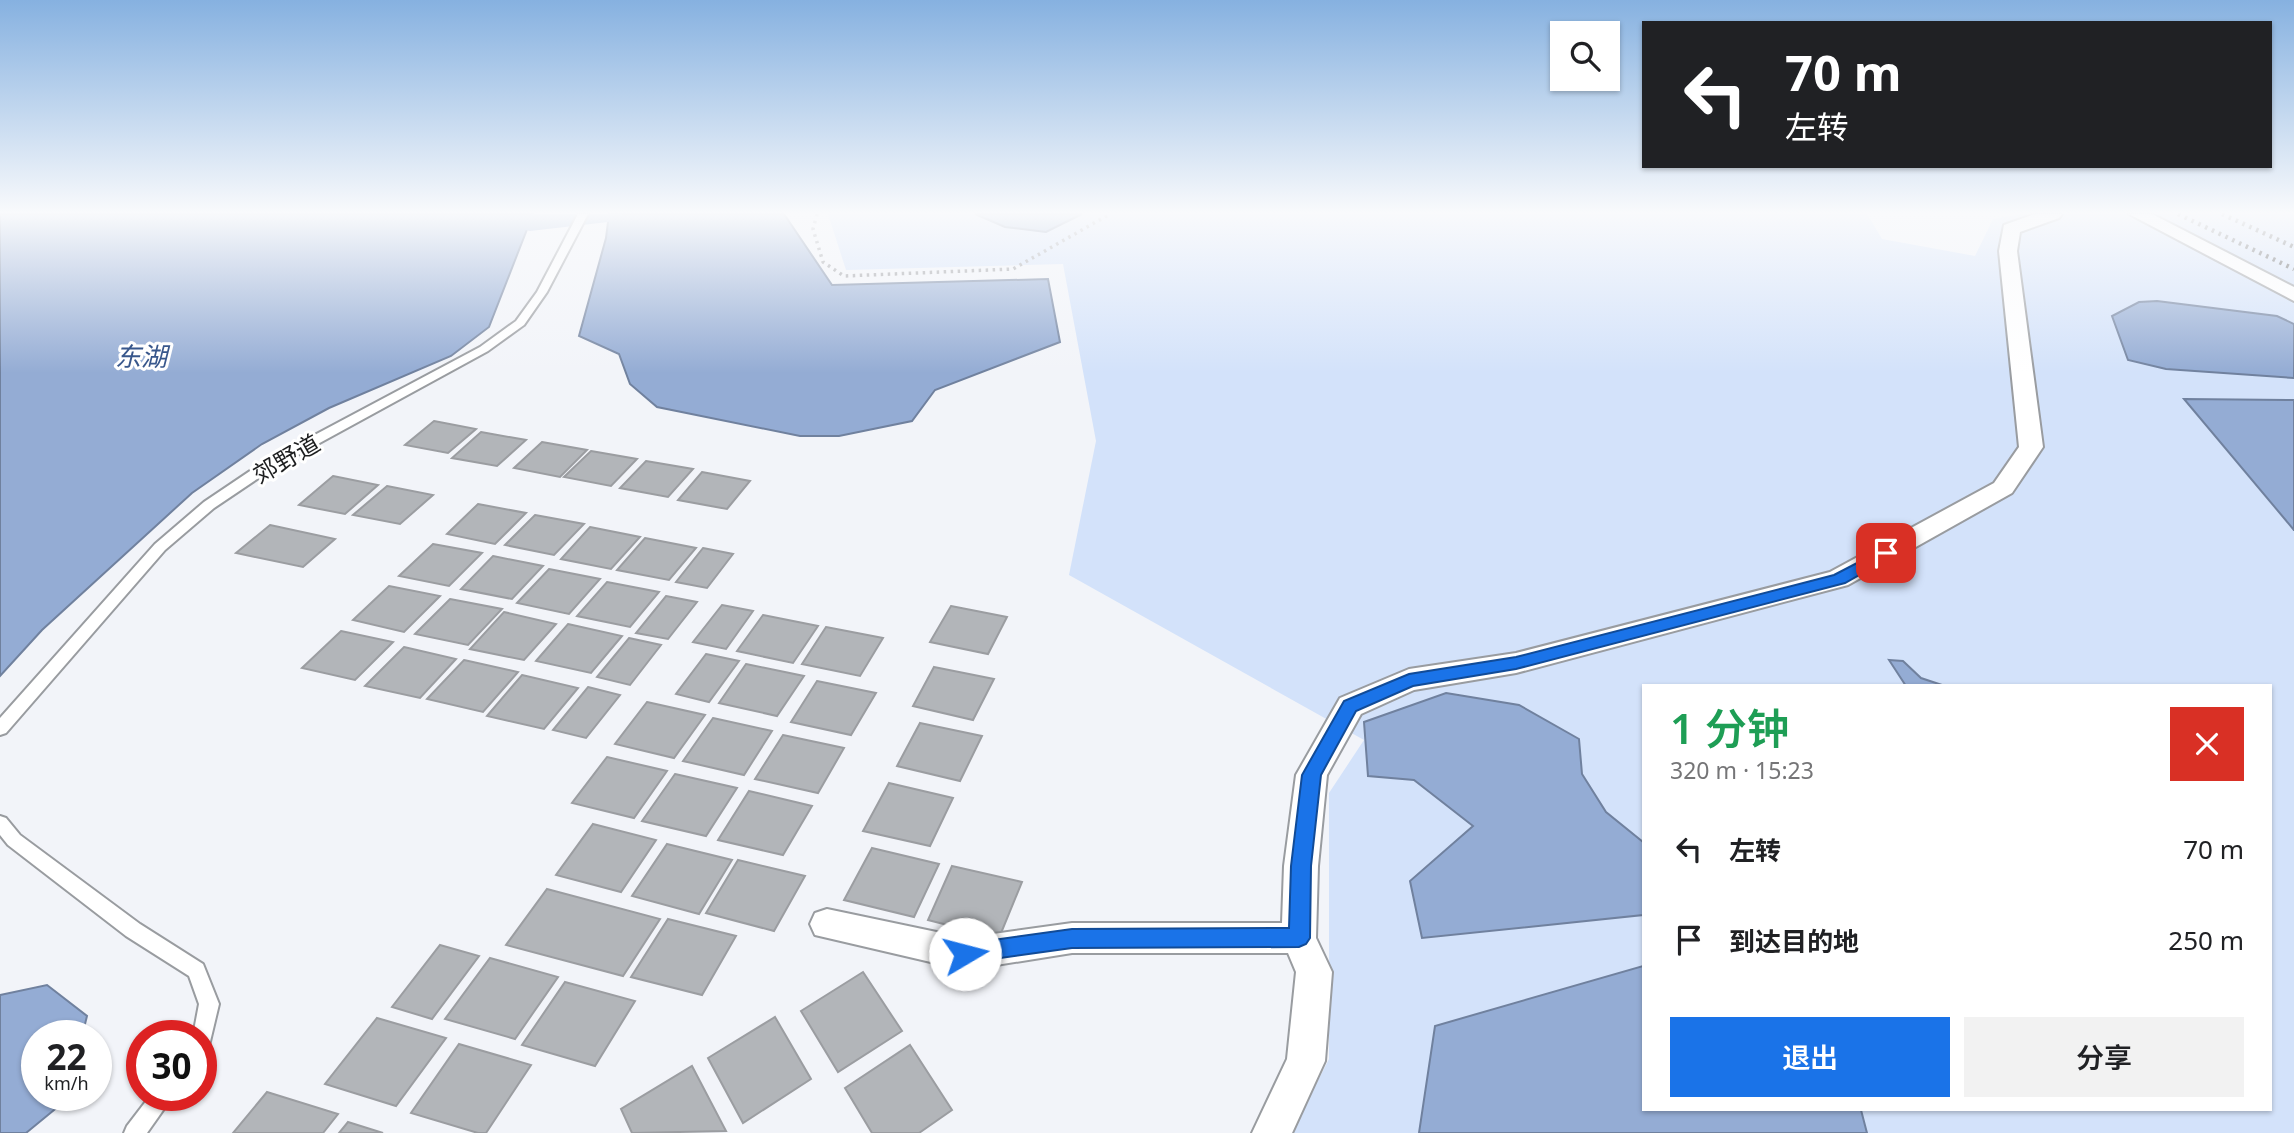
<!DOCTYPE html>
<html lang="zh">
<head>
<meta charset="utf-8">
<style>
	body { margin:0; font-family:"Noto Sans","Noto Sans SC",sans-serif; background:#f2f2f2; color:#202124; height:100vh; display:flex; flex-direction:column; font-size:26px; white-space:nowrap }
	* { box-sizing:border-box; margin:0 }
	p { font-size:23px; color:#757577 }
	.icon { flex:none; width:38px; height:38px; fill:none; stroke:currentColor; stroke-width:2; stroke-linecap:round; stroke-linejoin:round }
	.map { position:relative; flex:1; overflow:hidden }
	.sheet { position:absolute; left:1642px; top:684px; width:630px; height:427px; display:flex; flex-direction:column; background:#fff; border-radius:0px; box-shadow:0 2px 5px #0004 }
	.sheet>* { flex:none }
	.hud { position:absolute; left:1642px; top:21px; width:630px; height:147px; border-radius:0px; box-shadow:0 2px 5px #0004; background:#202124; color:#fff; overflow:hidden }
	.buttons { position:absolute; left:1550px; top:21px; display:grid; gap:14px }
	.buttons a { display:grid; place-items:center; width:70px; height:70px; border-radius:0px; background:#fff; box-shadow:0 2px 5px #0004; font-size:35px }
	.speed { position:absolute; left:21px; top:1020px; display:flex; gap:14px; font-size:35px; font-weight:700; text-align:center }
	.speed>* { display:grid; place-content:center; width:91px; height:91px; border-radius:50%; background:#fff; box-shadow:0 2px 5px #0004; line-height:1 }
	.speed small { font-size:18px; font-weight:400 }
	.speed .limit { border:10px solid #d22; background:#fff; color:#111 }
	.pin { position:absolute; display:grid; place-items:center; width:60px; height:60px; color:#fff; margin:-30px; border-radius:14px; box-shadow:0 4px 10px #0006 }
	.me { position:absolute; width:77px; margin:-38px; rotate:82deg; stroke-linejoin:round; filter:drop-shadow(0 0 5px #0008) }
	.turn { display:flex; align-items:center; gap:24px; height:147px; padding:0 28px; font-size:32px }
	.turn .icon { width:91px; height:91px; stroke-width:2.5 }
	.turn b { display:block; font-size:49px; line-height:60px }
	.round { display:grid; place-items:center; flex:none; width:74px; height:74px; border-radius:0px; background:#f2f2f2 }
	.head { display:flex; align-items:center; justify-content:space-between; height:119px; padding:0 28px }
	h1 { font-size:42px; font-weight:600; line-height:52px; color:#1e9e55 }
	.action { display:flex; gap:14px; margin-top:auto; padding:14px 28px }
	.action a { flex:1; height:80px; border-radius:0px; background:#1a73e8; color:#fff; font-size:28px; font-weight:600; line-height:80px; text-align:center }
	.action a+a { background:#f2f2f2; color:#202124 }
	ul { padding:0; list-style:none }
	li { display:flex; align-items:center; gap:21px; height:91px; padding:0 28px }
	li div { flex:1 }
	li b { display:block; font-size:26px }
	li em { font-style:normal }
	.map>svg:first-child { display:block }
</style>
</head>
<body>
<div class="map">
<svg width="2294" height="1133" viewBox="0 0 2294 1133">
	<rect width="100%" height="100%" fill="#f2f4f9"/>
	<path fill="#d3e2fa" d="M828 214H975L1005 227 1046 232 1082 214H1867L1882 239 1975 256 1993 219 2022 214H2294V324L2277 316 2157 301 2128 360 2166 369 2294 378V400L2185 399 2294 531V1133H1867L1861 1110H2270V686H1643V842L1606 812 1582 774 1579 739 1368 776 1414 780 1474 826 1410 881 1422 938 1643 915V966L1435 1026 1419 1133H1291L1329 1059V793L1364 740 1069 575 1096 441 1063 264 846 270Z"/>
	<g fill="#94acd4" stroke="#70819e" stroke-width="2">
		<path d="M0 214H533L489 327 451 356 329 408 262 444 192 493 42 630 0 676Z"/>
		<path d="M609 214H784L832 285 1048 279 1060 342 935 390 912 421 839 436H800L657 407 630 384 619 354 579 336 606 238Z"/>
		<path d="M975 214H1082L1046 232 1005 227Z"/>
		<path d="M2157 301 2277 316 2294 324V378L2166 369 2128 360 2112 316 2139 302Z"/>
		<path d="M2184 399 2294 400V531V530Z"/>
		<path d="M1889 660 1903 661 1921 678 1945 686H1906Z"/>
		<path d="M1446 693 1519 705 1579 739 1582 774 1606 812 1643 842V915L1422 938 1410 881 1473 826 1414 780 1368 776 1364 722Z"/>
		<path d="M1643 966V1110H1861L1867 1133H1419L1435 1026Z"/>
		<path d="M47 985 87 1016 82 1036H37V1096H66L65 1101 26 1133H0V995Z"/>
	</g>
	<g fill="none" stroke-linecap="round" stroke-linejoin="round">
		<path fill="#94acd4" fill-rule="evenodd" d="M622 214 618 220 608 222 530 231 520 229 516 223 520 217 534 214Z"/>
	</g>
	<g fill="#b2b5b9" stroke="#9b9da1" stroke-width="2">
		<path d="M434 421 476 429 448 453 405 445Z"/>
		<path d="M481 432 526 440 497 466 452 458Z"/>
		<path d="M542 442 587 450 560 477 514 468Z"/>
		<path d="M591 451 637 459 611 486 564 477Z"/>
		<path d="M646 461 693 469 668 497 620 488Z"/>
		<path d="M702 472 750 481 727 509 678 500Z"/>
		<path d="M333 476 378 485 345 514 299 505Z"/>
		<path d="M387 486 433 495 400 524 353 515Z"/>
		<path d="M478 504 526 513 495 544 447 534Z"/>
		<path d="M535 515 584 524 554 555 505 545Z"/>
		<path d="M270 525 335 539 303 567 236 553Z"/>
		<path d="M590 527 640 537 611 569 561 559Z"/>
		<path d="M645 538 696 548 669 580 617 570Z"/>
		<path d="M433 544 482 553 449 586 399 576Z"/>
		<path d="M703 548 733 554 707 588 676 582Z"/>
		<path d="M493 556 543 566 512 599 461 589Z"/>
		<path d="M549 569 600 579 569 614 517 603Z"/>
		<path d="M607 582 659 592 630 627 577 616Z"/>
		<path d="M389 586 440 596 404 632 353 620Z"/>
		<path d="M666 596 697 602 668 639 636 633Z"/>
		<path d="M450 599 502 609 468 645 415 634Z"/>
		<path d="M722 605 753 611 726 649 693 642Z"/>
		<path d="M951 606 1007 617 988 654 930 642Z"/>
		<path d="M504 612 556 624 524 660 470 649Z"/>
		<path d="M763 615 818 626 793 663 737 651Z"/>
		<path d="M568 624 622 636 591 673 536 661Z"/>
		<path d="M826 627 883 638 860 676 802 664Z"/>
		<path d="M341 631 393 642 355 680 302 668Z"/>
		<path d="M629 638 661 645 630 685 597 677Z"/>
		<path d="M404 647 456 659 420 698 365 686Z"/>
		<path d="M706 654 739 661 709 702 676 694Z"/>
		<path d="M464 660 518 672 483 712 427 699Z"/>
		<path d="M746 664 804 676 777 716 719 703Z"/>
		<path d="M934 667 994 679 973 720 913 706Z"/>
		<path d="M522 675 578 688 544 729 487 716Z"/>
		<path d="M817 681 876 693 851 735 791 722Z"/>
		<path d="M588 687 620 695 586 738 553 730Z"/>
		<path d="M647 702 705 715 674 758 615 744Z"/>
		<path d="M713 718 772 731 744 775 683 761Z"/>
		<path d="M920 723 982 736 960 781 897 766Z"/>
		<path d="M783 735 844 748 818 793 755 779Z"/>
		<path d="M607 757 667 771 634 818 572 803Z"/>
		<path d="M675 774 737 788 706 836 642 821Z"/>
		<path d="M889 783 953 798 930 846 863 831Z"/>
		<path d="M749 791 812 806 783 855 718 840Z"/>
		<path d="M593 824 656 840 621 892 556 875Z"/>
		<path d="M667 844 732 860 699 914 632 896Z"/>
		<path d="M872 848 939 864 914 917 844 900Z"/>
		<path d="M738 860 805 876 774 931 706 913Z"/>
		<path d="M952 866 1022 882 999 938 928 920Z"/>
		<path d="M547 889 660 919 623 976 506 945Z"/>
		<path d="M668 919 736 936 702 995 631 977Z"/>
		<path d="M440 945 479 956 432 1019 392 1007Z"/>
		<path d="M490 958 558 977 515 1039 445 1019Z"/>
		<path d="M863 972 902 1031 838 1072 801 1011Z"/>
		<path d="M565 982 635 1001 595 1066 522 1045Z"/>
		<path d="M775 1017 811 1079 743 1123 708 1058Z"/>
		<path d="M377 1018 446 1038 396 1106 325 1084Z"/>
		<path d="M459 1044 531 1065 486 1133H478L411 1113Z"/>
		<path d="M910 1045 952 1110 919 1133H872L845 1088Z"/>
		<path d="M692 1066 726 1131 632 1133 621 1109Z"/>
		<path d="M267 1092 338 1114 323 1133H233Z"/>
		<path d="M348 1122 383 1133H339Z"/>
	</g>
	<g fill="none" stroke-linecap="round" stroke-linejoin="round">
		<defs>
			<g id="service">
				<path d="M578 214H588L547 292 524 325 488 351 272 469 214 508 165 550 6 733 0 735V718L155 544 204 502 262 463 480 347 516 321 537 292Z"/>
				<path d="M0 816 6 818 20 835 140 924 203 964 219 1004 208 1050 201 1052V1036H193L199 1004 189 976 126 936 8 845 0 835Z"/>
				<path d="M150 1096H173L147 1133H124L127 1126Z"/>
			</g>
			<g id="minor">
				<path d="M2035 214H2062L2059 218 2020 232 2017 251 2043 447 2012 493 1848 585 1516 673 1414 690 1361 714 1327 775 1318 866 1316 938 1332 972 1325 1061 1292 1133H1252L1287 1059 1296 972 1288 953H1072L965 970 815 935 810 924 815 913 827 909 965 938 1072 923H1282L1284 866 1296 775 1340 698 1409 669 1516 653 1830 572 1994 483 2019 447 1999 251 2004 225Z"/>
				<path d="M2129 214H2152L2294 287V301Z"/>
			</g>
		</defs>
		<use href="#service" stroke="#999ca0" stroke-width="4"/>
		<use href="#minor" stroke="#999ca0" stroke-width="4"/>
		<path stroke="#939498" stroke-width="3.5" stroke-dasharray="2.5 4.5" stroke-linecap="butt" d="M817 214 813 229 823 262 844 276 1013 269 1110 214"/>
		<use href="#service" fill="#fff" fill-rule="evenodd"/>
		<use href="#minor" fill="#fff" fill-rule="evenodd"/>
		<g stroke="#4a4c4d" stroke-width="4.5" stroke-dasharray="2.5 5" stroke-linecap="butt">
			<path d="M2178 214 2294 269"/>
			<path d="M2222 214 2294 247"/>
		</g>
	</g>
	<linearGradient id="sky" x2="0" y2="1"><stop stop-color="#86b1e0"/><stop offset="0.57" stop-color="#f9fafc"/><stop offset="1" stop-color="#f9fafc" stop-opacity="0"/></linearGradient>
	<rect width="2294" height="373" fill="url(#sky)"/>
	<path fill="#1a73e8" stroke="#114b97" stroke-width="2" d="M1886 548 1894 553 1891 557 1845 583 1516 669 1413 686 1356 711 1321 775 1311 866 1310 938 1306 944 1299 947 1072 948 965 963 958 960 954 954 958 947 965 944 1072 929 1289 928 1291 866 1302 775 1344 701 1409 674 1516 657 1834 575Z"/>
	<g text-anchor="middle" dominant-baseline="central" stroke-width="6" stroke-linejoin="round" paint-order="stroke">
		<g font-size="24" fill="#1d1e1f" stroke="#fff">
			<text transform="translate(286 458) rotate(-30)">郊野道</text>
		</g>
		<g font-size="26" font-style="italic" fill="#38578c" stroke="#fff">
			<text x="141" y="356">东湖</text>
		</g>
	</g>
</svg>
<div class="buttons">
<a><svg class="icon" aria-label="search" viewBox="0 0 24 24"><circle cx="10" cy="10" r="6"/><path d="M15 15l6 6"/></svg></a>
</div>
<div class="speed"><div>22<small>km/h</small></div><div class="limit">30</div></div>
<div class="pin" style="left:1886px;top:553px;background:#d93025"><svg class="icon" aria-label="arrive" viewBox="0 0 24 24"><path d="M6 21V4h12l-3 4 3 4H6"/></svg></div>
<svg class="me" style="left:965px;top:954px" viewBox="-20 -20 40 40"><circle r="19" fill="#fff"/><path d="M0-13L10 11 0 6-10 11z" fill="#1a73e8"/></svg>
<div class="hud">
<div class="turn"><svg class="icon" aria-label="left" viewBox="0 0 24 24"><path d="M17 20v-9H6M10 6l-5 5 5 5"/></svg><div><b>70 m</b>左转</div></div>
</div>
<section class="sheet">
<div class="head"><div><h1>1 分钟</h1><p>320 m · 15:23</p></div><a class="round" style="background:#d93025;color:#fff"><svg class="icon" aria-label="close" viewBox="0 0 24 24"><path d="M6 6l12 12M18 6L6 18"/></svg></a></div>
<ul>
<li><svg class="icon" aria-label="left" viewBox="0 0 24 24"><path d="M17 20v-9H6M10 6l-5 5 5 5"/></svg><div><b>左转</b></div><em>70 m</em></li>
<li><svg class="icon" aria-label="arrive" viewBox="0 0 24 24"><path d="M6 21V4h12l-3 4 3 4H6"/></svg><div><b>到达目的地</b></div><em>250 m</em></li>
</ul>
<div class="action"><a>退出</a><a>分享</a></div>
</section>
</div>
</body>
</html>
